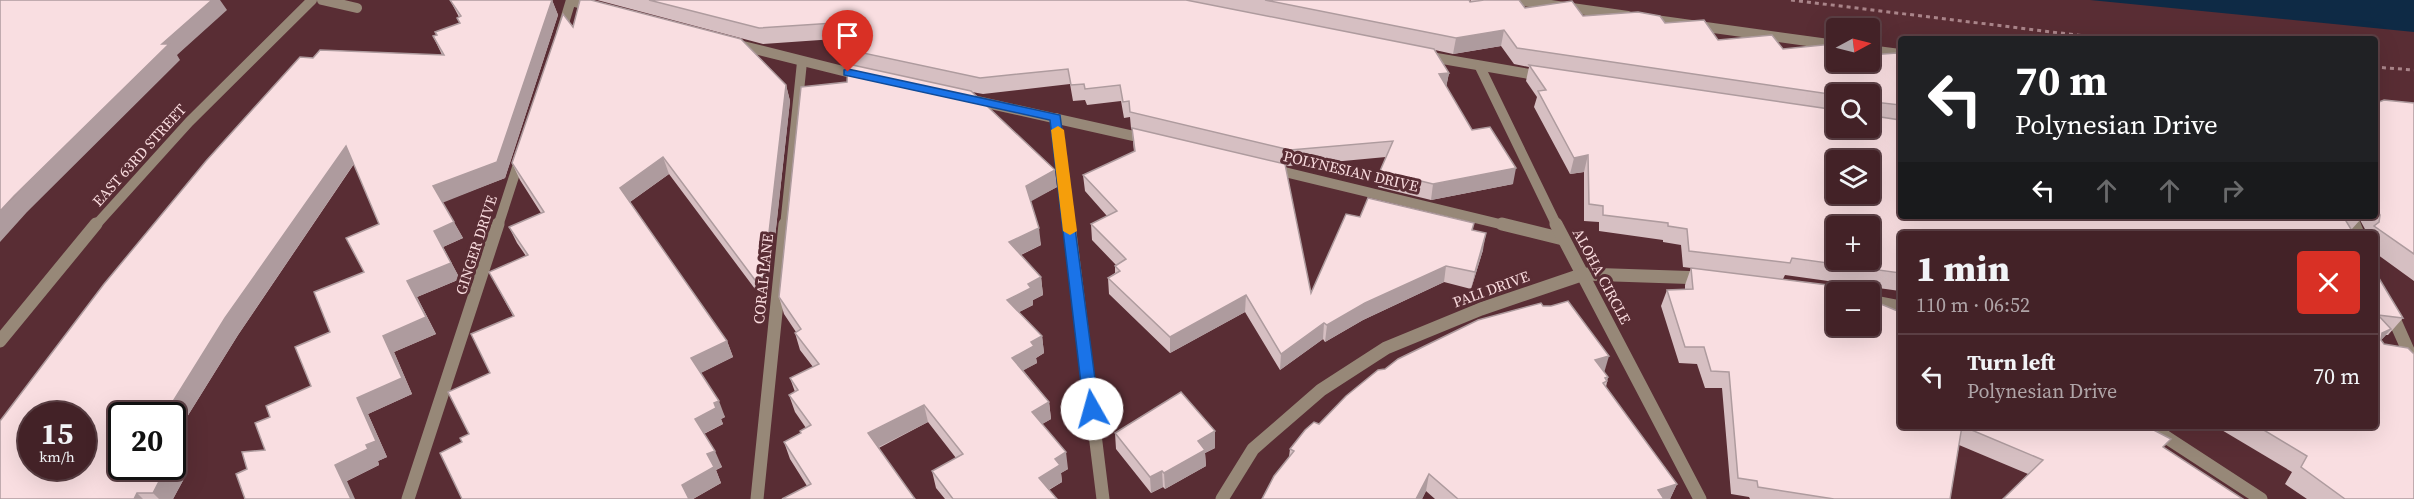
<!DOCTYPE html>
<html lang="en">
<head>
<meta charset="utf-8">
<style>
	body { margin:0; font-family:"Source Serif 4",serif; background:#4a2a2f; color:#f1f3f6; height:100vh; display:flex; flex-direction:column; font-size:22px; white-space:nowrap }
	* { box-sizing:border-box; margin:0 }
	p { font-size:20px; color:#afa4a7 }
	.icon { flex:none; width:33px; height:33px; fill:none; stroke:currentColor; stroke-width:2; stroke-linecap:round; stroke-linejoin:round }
	.map { position:relative; flex:1; overflow:hidden }
	.sheet { position:absolute; left:1898px; top:231px; width:480px; height:198px; display:flex; flex-direction:column; background:#432227; border-radius:6px; box-shadow:0 6px 24px #0002,0 0 0 2px #5b3f44 }
	.sheet>* { flex:none }
	.banner { position:absolute; left:1898px; top:36px; width:480px; height:183px; border-radius:6px; box-shadow:0 6px 24px #0002,0 0 0 2px #5b3f44; background:#202124; color:#fff; overflow:hidden }
	.needle { width:39px; rotate:83deg }
	.buttons { position:absolute; left:1826px; top:18px; display:grid; gap:12px }
	.buttons a { display:grid; place-items:center; width:54px; height:54px; border-radius:6px; background:#432227; box-shadow:0 6px 24px #0002,0 0 0 2px #5b3f44; font-size:30px }
	.speed { position:absolute; left:18px; top:402px; display:flex; gap:12px; font-size:30px; font-weight:700; text-align:center }
	.speed>* { display:grid; place-content:center; width:78px; height:78px; border-radius:50%; background:#432227; box-shadow:0 6px 24px #0002,0 0 0 2px #5b3f44; line-height:1 }
	.speed small { font-size:15px; font-weight:400 }
	.speed .limit { border:3px solid #111; border-radius:9px; background:#fff; color:#111 }
	.pin { position:absolute; display:grid; place-items:center; width:51px; height:51px; color:#fff; margin:-62px -26px; border-radius:50% 50% 50% 0; rotate:-45deg; box-shadow:0 0 6px #0007 }
	.pin .icon { rotate:45deg }
	.me { position:absolute; width:66px; margin:-33px; rotate:353deg; stroke-linejoin:round; filter:drop-shadow(0 0 4px #0008) }
	.turn { display:flex; align-items:center; gap:21px; height:126px; padding:0 18px; font-size:27px }
	.turn .icon { width:78px; height:78px; stroke-width:2.5 }
	.turn b { display:block; font-size:42px; line-height:51px }
	.lanes { display:flex; align-items:center; height:57px; padding:0 18px; background:#0003; justify-content:center; gap:30px; direction:ltr }
	.lanes .off { opacity:.35 }
	.round { display:grid; place-items:center; flex:none; width:63px; height:63px; border-radius:6px; background:#4a2a2f }
	.summary { display:flex; align-items:center; justify-content:space-between; height:102px; padding:0 18px }
	h1 { font-size:36px; font-weight:800; line-height:45px }
	ul { padding:0; list-style:none }
	li { display:flex; align-items:center; gap:18px; height:84px; padding:0 18px; border-top:2px solid #5b3f44 }
	li div { flex:1 }
	li b { display:block; font-size:22px }
	li em { font-style:normal }
	.map>svg:first-child { display:block }
</style>
</head>
<body>
<div class="map">
<svg width="2414" height="499" viewBox="0 0 2414 499">
	<rect width="100%" height="100%" fill="#592d34"/>
	<path fill="#0e2a45" d="M2090 0H2414V32Z"/>
	<g fill="none" stroke-linecap="round" stroke-linejoin="round">
		<g stroke="#aa858a" stroke-width="3" stroke-dasharray="4 4" stroke-linecap="butt">
			<path d="M1791 0 2109 39"/>
			<path d="M2374 67 2414 70"/>
		</g>
		<g stroke="#978878" stroke-width="10">
			<path d="M1516 0 1628 16"/>
			<path d="M571 1 593 7"/>
			<path d="M1648 19 1836 45"/>
			<path d="M561 33 571 0"/>
			<path d="M735 44 863 76"/>
			<path d="M1869 50 1900 54"/>
			<path d="M1425 56 1541 76"/>
			<path d="M1480 67 1557 226"/>
			<path d="M968 99 1147 139"/>
			<path d="M1056 118 1069 226"/>
			<path d="M1272 169 1508 226"/>
			<path d="M2350 216 2354 226"/>
			<path d="M498 226 521 155"/>
			<path d="M785 226 802 62"/>
		</g>
		<g stroke="#978878" stroke-width="13">
			<path d="M1069 224 1103 499"/>
			<path d="M1502 224 1563 239"/>
			<path d="M1556 224 1700 499"/>
			<path d="M2354 224 2358 234"/>
			<path d="M1869 301 1900 307"/>
			<path d="M2391 312 2411 357 2414 359"/>
			<path d="M2149 426 2261 499"/>
			<path d="M408 499 498 224"/>
			<path d="M757 499 785 224"/>
			<path d="M1222 499 1253 449 1321 390 1386 348 1481 309 1584 274 1704 278"/>
		</g>
		<path stroke="#978878" stroke-width="10" d="M95 226 189 122 312 0"/>
		<path stroke="#978878" stroke-width="13" d="M0 341 96 224"/>
		<path stroke="#978878" stroke-width="10" d="M322 0 357 8"/>
	</g>
	<g fill="#d6bfc2" fill-rule="evenodd">
		<path d="M450 0H552L558 15 505 178 442 202 463 238 443 247 460 279 417 297 436 334 394 352 412 394 368 414 387 457 378 461 379 465 347 481 247 469 265 450 270 417 311 386 330 332 364 272 379 224 354 164 238 335 172 441V416L122 466H172V460L186 475 173 499H0L313 58 442 55 433 36 460 23 457 18 459 17Z"/>
		<path d="M597 0H1469L1470 2H1472L1470 0H1519L1525 8 1583 16 1665 23 1718 40 1783 49 1836 62 1900 57V216H2374V104L2414 103V281L2374 252V234H2366V231L2360 220 2351 230 1900 234V291L1785 275 1783 279 2146 426 2028 474 1959 445 1950 499H1750L1749 497 1731 494 1722 388H1705L1697 364 1679 363 1661 306 1667 290 1685 289V285L1691 268 1683 267 1681 245 1663 242V240L1599 231V222L1584 221V172L1570 174 1534 107 1537 97 1526 81 1529 67 1514 64 1501 46 1453 54 1435 50 1449 73 1446 87 1472 130 1513 184 1431 200 1378 187 1380 171 1386 157 1289 166 1285 165 1311 293 1360 217 1473 230 1483 250 1471 289 1444 282 1363 320 1325 342 1323 339 1280 370 1245 312 1170 353 1109 294 1108 278 1115 273V266L1116 265 1092 240 1091 224 1107 216 1085 191 1083 175 1134 152 1132 129 1131 128 1130 117 1124 118 1121 101 1087 105 1085 100 1073 101 1070 84 983 94 972 92 1057 187 1030 201 1041 245 1021 255 1041 277 1043 295 1033 300V305L1019 312 1042 336 1044 353 1036 358 1037 363 1023 370 1049 402 1051 419 1042 424 1068 469 1061 473 1062 482 1049 490 1057 499H945L936 488 932 471 956 458 928 422 807 486 790 459 784 442 801 433 806 428 795 412 789 395 795 392 790 378 813 367 800 350 795 333 796 332 784 314 779 297 847 82 852 65 849 50V38L763 44ZM1836 94H1869L1836 128Z"/>
		<path d="M573 27 786 85 790 101 769 292 761 297 669 174 630 202 727 341 733 357 700 373 725 417 721 419 723 424 704 434 722 467 716 470 721 483 693 499H462V442L469 434 490 373 513 316 489 272 526 256 517 243 509 227 541 213 520 180 512 163Z"/>
		<path d="M2374 270 2403 318 2388 335H2386L2381 340 2414 499H2307L2285 484 2292 472 2215 426H2374Z"/>
		<path d="M1543 306 1608 377 1606 387 1677 484 1670 499H1435L1426 491 1422 499H1262L1289 457 1290 449 1319 424 1385 369Z"/>
		<path d="M1115 433 1215 448 1205 453 1206 466 1165 489 1163 487 1151 493 1116 449Z"/>
	</g>
	<g fill="#ae9b9e">
		<path d="M212 0H220L227 10 177 55 180 60 27 212 0 242V211L162 44Z"/>
		<path d="M552 0 558 15 505 178 442 203 433 186Z"/>
		<path d="M1504 30 1501 46 1453 54 1456 38Z"/>
		<path d="M1449 73 1446 88 1439 74Z"/>
		<path d="M786 85 790 101 769 292 761 297 755 280Z"/>
		<path d="M346 146 355 162 238 335 172 441V416H164L225 318Z"/>
		<path d="M1588 155 1584 172 1570 174 1574 158Z"/>
		<path d="M663 157 669 174 627 204 620 188Z"/>
		<path d="M1516 168 1513 184 1431 200 1433 184Z"/>
		<path d="M1055 170 1057 187 1028 203 1026 186Z"/>
		<path d="M454 222 463 238 443 247 460 279 417 297 436 334 394 352 412 394 368 414 387 457 378 461 379 465 347 481 355 499H351L335 465 366 445 357 398 407 281 434 231Z"/>
		<path d="M1039 228 1041 245 1012 259 1009 242Z"/>
		<path d="M1486 233 1483 250 1471 289 1475 272Z"/>
		<path d="M1446 266 1444 282 1363 320 1325 342 1327 325 1365 303Z"/>
		<path d="M1041 277 1043 295 1033 300V305L1010 317 1007 300 1028 284Z"/>
		<path d="M1246 295 1245 312 1170 353V337Z"/>
		<path d="M1324 323 1323 339 1280 370 1281 354Z"/>
		<path d="M2391 329 2376 346 2382 333Z"/>
		<path d="M1042 336 1044 353 1036 358 1037 363 1015 375 1012 358 1031 342Z"/>
		<path d="M727 341 733 357 697 375 691 358Z"/>
		<path d="M1609 356 1604 373 1595 360Z"/>
		<path d="M719 401 725 417 721 419 723 424 701 435 695 419 714 403Z"/>
		<path d="M1049 402 1051 419 1034 429 1032 412Z"/>
		<path d="M924 405 928 422 873 450 868 433Z"/>
		<path d="M1215 431V448L1205 453 1206 466 1165 489 1164 473 1198 441Z"/>
		<path d="M715 451 722 467 716 470 721 483 693 499H688L682 485 707 454Z"/>
		<path d="M1066 452 1068 469 1061 473 1062 482 1041 494 1039 478 1055 459Z"/>
		<path d="M172 460 186 475 173 499H159L153 493 167 466H172Z"/>
		<path d="M1162 471 1163 487 1151 493 1150 477Z"/>
		<path d="M1429 474 1426 491 1422 499H1416Z"/>
		<path d="M1677 484 1670 499H1654L1658 490Z"/>
		<path d="M137 493 143 499H134Z"/>
	</g>
	<g fill="#f9dee1" stroke="#ae9b9e" stroke-width="1.5" fill-rule="evenodd">
		<path d="M0 0H212L162 44H169L14 196 0 211Z"/>
		<path d="M450 0H552L497 162 433 186 454 222 434 231 451 263 407 281 426 317 383 336 402 378 357 398 376 441 366 445 368 449 335 465 351 499H245L236 474 247 469 242 452 265 450 255 423 270 417 266 406 311 386 295 347 330 332 314 292 364 272 346 238 379 224 346 146 225 318 164 416H122V466H167L153 493H137L134 499H0V421L104 284 206 161 300 57 313 58 320 50 444 55 433 36 437 35 435 32 460 23 457 18 461 16ZM32 416H82V466H32Z"/>
		<path d="M580 0H591L741 39 786 85 764 276 755 280 663 157 620 188 727 341 691 358 719 401 714 403 716 408 695 419 715 451 707 454 714 467 682 485 689 499H462L440 453 462 442 460 438 469 434 448 392 490 373 471 334 514 316 489 272 528 255 509 227 544 212 512 163 563 14 573 27Z"/>
		<path d="M649 0H1186L1434 49 1449 73 1439 74 1472 130 1490 127 1516 168 1433 184 1380 171 1393 141 1290 150 1130 112 1129 101 1123 102 1120 85 1085 89 1084 84 1071 85 1068 69 980 78 849 50V22L759 28Z"/>
		<path d="M1265 0H1469L1470 2 1484 0H1519L1525 8 1572 1 1583 16 1638 12 1660 16 1665 23 1704 20 1718 40 1772 35 1783 49 1833 44 1836 47V62H1869V55L1897 53 1900 57V105L1874 102 1869 108V94L1836 95 1517 48 1504 30 1456 38Z"/>
		<path d="M848 64 971 91 1055 170 1026 186 1039 228 1009 242 1041 277 1028 284 1031 288 1007 300 1042 336 1031 342 1034 346 1012 358 1049 402 1032 412 1066 452 1055 459 1060 465 1039 478 1057 499H953L932 471 963 454 924 405 868 433 915 499H782L811 484 784 442 801 433 800 431 811 425 789 395 798 390 790 378 819 364 795 333 801 329 779 297 801 87 847 82Z"/>
		<path d="M1529 65 1836 110V128H1869V108L1874 116 1900 120V216H2343L2354 234H1900V273L1792 258 1790 263 1689 251 1687 229 1668 226V223L1603 215V206L1589 204 1588 155 1574 158 1538 91 1546 90ZM1836 160H1869V194H1836ZM1836 226H1869V260H1836Z"/>
		<path d="M2384 100 2414 103V254L2374 226 2379 222 2380 215 2374 205V104Z"/>
		<path d="M1132 128 1285 164 1311 293 1346 214 1360 217 1368 198 1474 223 1472 230 1486 233 1475 272 1446 266 1365 303 1327 325 1324 323 1281 354 1246 295 1170 337 1108 278 1120 271 1115 266 1126 259 1091 224 1117 211 1083 175 1135 151Z"/>
		<path d="M1691 268 1836 286 1852 292H1836V326H1869V299L1900 312V426H1962L1950 499H1834L1758 487 1757 481 1738 478 1729 372 1711 371 1704 347H1685L1667 290 1693 289Z"/>
		<path d="M2374 270 2403 318 2378 315 2391 329 2382 333 2381 340 2384 344 2408 348 2414 354V499H2345L2301 467 2307 456 2257 426H2374Z"/>
		<path d="M1568 301 1609 356 1595 360 1608 377 1605 378 1607 381 1603 383 1677 484 1658 490 1664 499H1458L1429 474 1416 499H1262L1274 476 1294 451 1290 449 1305 430 1314 422 1319 424 1346 396 1378 370 1385 369 1398 359 1478 320 1541 303 1543 306H1551Z"/>
		<path d="M1181 392 1215 431 1198 441 1205 450 1164 473 1162 471 1150 477 1115 433Z"/>
		<path d="M1962 426H2146L2171 439 2163 447 2243 499H2003L2043 460Z"/>
	</g>
	<path fill="#1a73e8" stroke="#114b97" stroke-width="1.5" d="M848 69 1060 115 1099 409 1097 413H1086L1084 409 1050 120 844 75V70Z"/>
	<path fill="#f59e0b" d="M1058 126 1064 130 1077 231 1070 235 1063 231 1051 130Z"/>
	<g text-anchor="middle" dominant-baseline="central" stroke-width="6" stroke-linejoin="round" paint-order="stroke">
		<g font-size="15" fill="#f9dbde" stroke="#592d34">
			<text transform="translate(139 155) rotate(-48)">EAST 63RD STREET</text>
			<text transform="translate(1351 171) rotate(13)">POLYNESIAN DRIVE</text>
			<text transform="translate(476 245) rotate(-72)">GINGER DRIVE</text>
			<text transform="translate(1602 276) rotate(62)">ALOHA CIRCLE</text>
			<text transform="translate(763 279) rotate(-84)">CORAL LANE</text>
			<text transform="translate(1491 289) rotate(-20)">PALI DRIVE</text>
		</g>
	</g>
</svg>
<div class="buttons">
<a><svg class="needle" viewBox="-14 -14 28 28"><path d="M0-13l5 13h-10z" fill="#e53935"/><path d="M0 13l5-13h-10z" fill="#afa4a7"/></svg></a>
<a><svg class="icon" aria-label="search" viewBox="0 0 24 24"><circle cx="10" cy="10" r="6"/><path d="M15 15l6 6"/></svg></a>
<a><svg class="icon" aria-label="layers" viewBox="0 0 24 24"><path d="M12 4l9 5-9 5-9-5zM3 14l9 5 9-5"/></svg></a>
<a>+</a>
<a>−</a>
</div>
<div class="speed"><div>15<small>km/h</small></div><div class="limit">20</div></div>
<div class="pin" style="left:848px;top:72px;background:#d93025"><svg class="icon" aria-label="arrive" viewBox="0 0 24 24"><path d="M6 21V4h12l-3 4 3 4H6"/></svg></div>
<svg class="me" style="left:1092px;top:409px" viewBox="-20 -20 40 40"><circle r="19" fill="#fff"/><path d="M0-13L10 11 0 6-10 11z" fill="#1a73e8"/></svg>
<div class="banner">
<div class="turn"><svg class="icon" aria-label="left" viewBox="0 0 24 24"><path d="M17 20v-9H6M10 6l-5 5 5 5"/></svg><div><b>70 m</b>Polynesian Drive</div></div>
<div class="lanes"><svg class="icon" aria-label="left" viewBox="0 0 24 24"><path d="M17 20v-9H6M10 6l-5 5 5 5"/></svg><svg class="icon off" aria-label="ahead" viewBox="0 0 24 24"><path d="M12 20V5M6 11l6-6 6 6"/></svg><svg class="icon off" aria-label="ahead" viewBox="0 0 24 24"><path d="M12 20V5M6 11l6-6 6 6"/></svg><svg class="icon off" aria-label="right" viewBox="0 0 24 24"><path d="M7 20v-9h11M14 6l5 5-5 5"/></svg></div>
</div>
<section class="sheet">
<div class="summary"><div><h1>1 min</h1><p>110 m · 06:52</p></div><a class="round" style="background:#d93025;color:#fff"><svg class="icon" aria-label="close" viewBox="0 0 24 24"><path d="M6 6l12 12M18 6L6 18"/></svg></a></div>
<ul>
<li><svg class="icon" aria-label="left" viewBox="0 0 24 24"><path d="M17 20v-9H6M10 6l-5 5 5 5"/></svg><div><b>Turn left</b><p>Polynesian Drive</p></div><em>70 m</em></li>
</ul>
</section>
</div>
</body>
</html>
